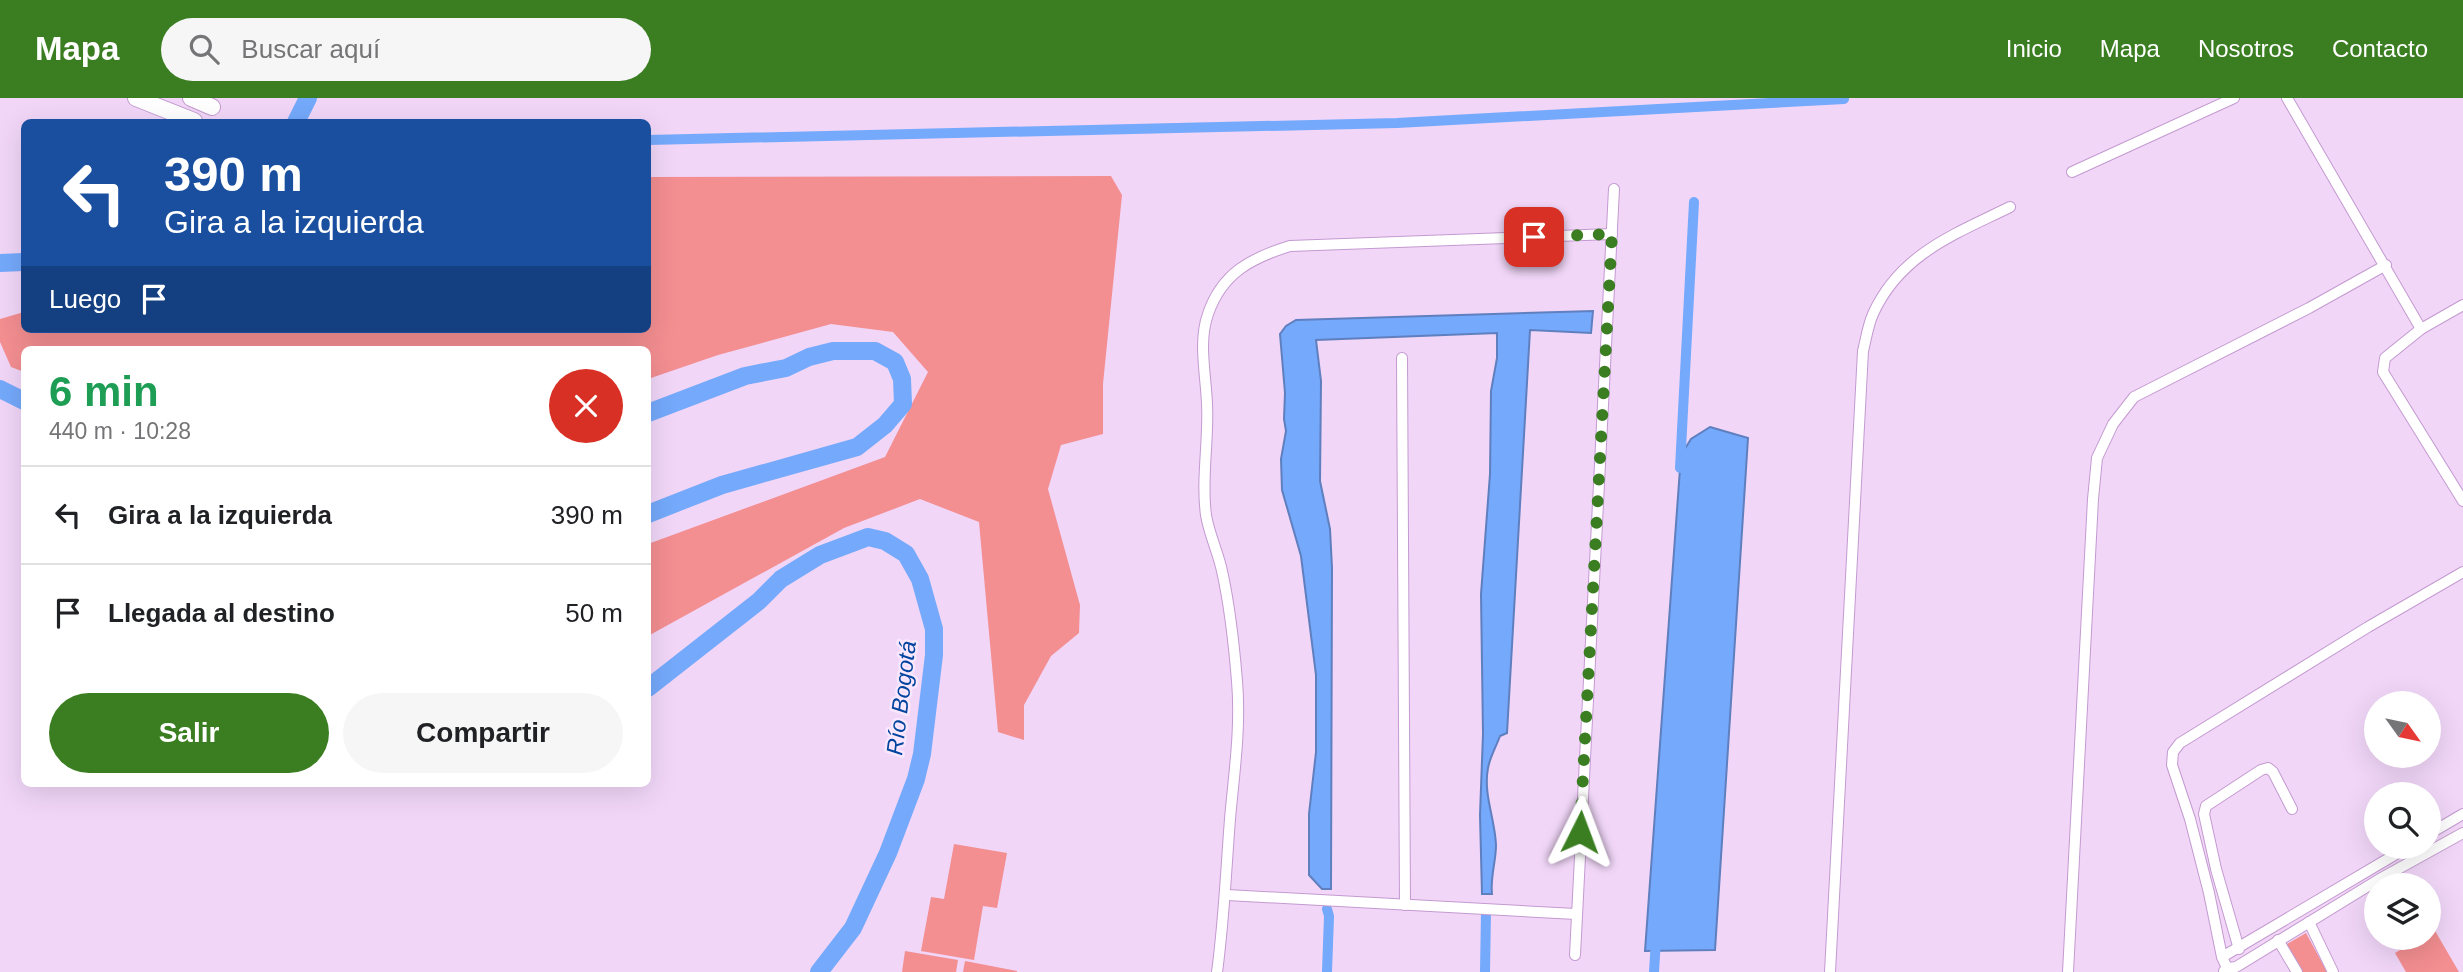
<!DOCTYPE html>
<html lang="es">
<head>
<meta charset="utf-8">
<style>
	body { margin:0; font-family:Helvetica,sans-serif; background:#f6f6f6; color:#202124; height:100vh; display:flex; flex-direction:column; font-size:26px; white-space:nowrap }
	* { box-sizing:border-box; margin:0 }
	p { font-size:23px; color:#757577 }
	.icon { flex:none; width:38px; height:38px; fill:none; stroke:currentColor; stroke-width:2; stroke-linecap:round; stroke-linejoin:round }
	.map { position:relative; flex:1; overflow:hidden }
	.side { position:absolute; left:21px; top:248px; width:630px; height:441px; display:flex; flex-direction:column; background:#fff; border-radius:10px; box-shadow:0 7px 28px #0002 }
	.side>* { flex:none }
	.banner { position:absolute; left:21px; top:21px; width:630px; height:214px; border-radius:10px; box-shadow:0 7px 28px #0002; background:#1a4fa0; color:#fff; overflow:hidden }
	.needle { width:46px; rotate:123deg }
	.controls { position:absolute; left:2364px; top:593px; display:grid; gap:14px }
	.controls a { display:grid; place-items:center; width:77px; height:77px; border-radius:50%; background:#fff; box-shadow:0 7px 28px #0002; font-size:35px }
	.pin { position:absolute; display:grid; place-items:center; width:60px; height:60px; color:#fff; margin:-30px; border-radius:14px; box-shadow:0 4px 10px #0006 }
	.me { position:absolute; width:77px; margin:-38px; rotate:3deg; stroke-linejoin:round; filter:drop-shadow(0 0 5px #0008) }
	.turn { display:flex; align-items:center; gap:24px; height:147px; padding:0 28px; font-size:32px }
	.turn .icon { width:91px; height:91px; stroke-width:2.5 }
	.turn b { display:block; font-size:49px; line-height:60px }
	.then { display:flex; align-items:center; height:66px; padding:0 28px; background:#0003; gap:14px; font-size:26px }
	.round { display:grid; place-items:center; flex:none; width:74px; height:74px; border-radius:37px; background:#f6f6f6 }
	.summary { display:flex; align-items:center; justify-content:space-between; height:119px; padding:0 28px }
	h1 { font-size:42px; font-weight:700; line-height:52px; color:#1e9e55 }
	.button { display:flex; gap:14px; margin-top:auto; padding:14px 28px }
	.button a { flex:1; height:80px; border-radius:42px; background:#3a7e21; color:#fff; font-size:28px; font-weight:700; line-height:80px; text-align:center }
	.button a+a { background:#f6f6f6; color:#202124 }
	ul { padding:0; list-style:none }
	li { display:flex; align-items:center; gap:21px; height:98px; padding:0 28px; border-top:2px solid #e0e0e0 }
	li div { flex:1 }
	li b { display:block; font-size:26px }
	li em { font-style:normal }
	header { display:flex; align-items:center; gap:42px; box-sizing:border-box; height:98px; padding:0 35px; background:#3a7e21; color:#fff }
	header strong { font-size:33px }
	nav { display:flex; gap:38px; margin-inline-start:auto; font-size:24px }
	.search { width:490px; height:63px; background:#f6f6f6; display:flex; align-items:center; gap:18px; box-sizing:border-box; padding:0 24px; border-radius:38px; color:#757577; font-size:26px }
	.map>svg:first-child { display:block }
</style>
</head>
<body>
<header>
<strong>Mapa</strong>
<div class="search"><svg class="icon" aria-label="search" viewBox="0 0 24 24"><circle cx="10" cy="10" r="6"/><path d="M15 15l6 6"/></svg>Buscar aquí</div>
<nav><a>Inicio</a><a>Mapa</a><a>Nosotros</a><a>Contacto</a></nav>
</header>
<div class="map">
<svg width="2463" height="874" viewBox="0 0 2463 874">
	<rect width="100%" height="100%" fill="#f1d6f8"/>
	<g fill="#f38e91">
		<path d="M1111 78 1122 97 1103 286V336L1061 347 1048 391 1080 507 1079 535 1051 558 1024 607V642L998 634 979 424 920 401 844 430 648 538V446L885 359 928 274 893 234 831 226 718 257 648 281V252H24V274L11 269 0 244V221L24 214V231H648V79Z"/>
		<path d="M954 746 1007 755 997 810 983 808 974 862 921 853 931 799 944 801Z"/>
		<path d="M2434 831 2459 874H2406L2395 855 2420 840H2429V834Z"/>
		<path d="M2306 835 2327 874H2301L2287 846Z"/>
		<path d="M905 853 958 862 956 874H902Z"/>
		<path d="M965 863 1017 873V874H963Z"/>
	</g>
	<g fill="#74a9fb" stroke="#5f7fbf" stroke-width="2">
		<path d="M1593 213 1591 235 1530 232 1507 635 1500 638C1496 649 1490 659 1488 670 1483 696 1495 721 1496 747 1496 764 1490 779 1492 796H1482L1480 717 1483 636 1481 496 1490 376 1491 293 1497 260V235L1316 242 1321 283 1320 383 1330 431 1332 470 1331 791H1322L1309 777V716L1316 654V577L1301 458 1282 392 1281 361 1286 333 1284 321 1285 295 1280 236 1286 228 1296 222Z"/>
		<path d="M1710 329 1748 340 1715 852 1645 853 1681 357 1691 341Z"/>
	</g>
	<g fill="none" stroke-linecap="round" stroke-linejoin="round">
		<g stroke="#74a9fb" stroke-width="10">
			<path d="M648 42 1397 25 1844 1"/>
			<path d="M1680 370 1694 104"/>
			<path d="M1327 811 1329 818 1327 874"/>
			<path d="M1485 874 1486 814"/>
			<path d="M1654 874 1656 841"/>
		</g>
		<g stroke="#74a9fb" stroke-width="18">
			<path d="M296 24 308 0"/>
			<path d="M0 165 24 164"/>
			<path d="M0 291 24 303"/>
			<path d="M648 315 745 278 786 270 809 259 833 253H875L895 264 902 281 903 306 885 327 857 349 722 387 648 416"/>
			<path d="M648 590 759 503 781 481 820 457 868 439 885 443 906 456 920 481 934 531V557L922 656 916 681 888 755 853 830 819 874"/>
		</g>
		<defs>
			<g id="minor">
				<path d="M2287 0 2421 231"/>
				<path d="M2072 74 2234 0"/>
				<path d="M2463 207 2421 231 2385 260 2383 274 2463 403"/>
				<path d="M1402 260 1405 807"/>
				<path d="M2429 736 2463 716"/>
				<path d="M1227 797 1576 816"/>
				<path d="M2309 824 2333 874"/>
				<path d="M2278 842 2297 874"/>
				<path d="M2239 851 2216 771 2204 716 2206 708 2261 672 2268 670 2273 674 2292 711"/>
				<path d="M1575 857 1614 91"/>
				<path d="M2222 859 2408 749"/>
				<path d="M2227 870 2222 859 2209 795 2190 721 2172 667 2173 654 2180 645 2368 529 2463 474"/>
				<path d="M2224 873 2227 870 2236 869 2378 782 2463 735"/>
				<path d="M1217 874C1224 823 1226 772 1230 721 1234 675 1241 630 1237 583 1234 546 1230 509 1222 473 1218 454 1209 436 1206 417 1201 380 1209 343 1207 306 1206 277 1198 244 1208 216 1222 175 1251 160 1290 148L1612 136"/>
				<path d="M1830 874 1863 253C1866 241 1868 227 1873 216 1900 156 1955 136 2010 109"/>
				<path d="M2068 874 2093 401 2097 360 2113 326 2134 299 2309 210 2386 167"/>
			</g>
			<g id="primary">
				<path d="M136 0 194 23"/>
				<path d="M191 0 212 9"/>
			</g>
		</defs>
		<use href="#minor" stroke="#c49ad0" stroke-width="12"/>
		<use href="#primary" stroke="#c49ad0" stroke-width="18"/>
		<use href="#minor" stroke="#fff" stroke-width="10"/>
		<use href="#primary" stroke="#fff" stroke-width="16"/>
	</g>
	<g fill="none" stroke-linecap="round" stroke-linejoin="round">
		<path stroke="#3a7e21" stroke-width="12" stroke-dasharray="0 21.6" d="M1534 139 1612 136 1580 734"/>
	</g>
	<g text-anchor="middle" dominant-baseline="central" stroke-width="5" stroke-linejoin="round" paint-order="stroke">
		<g font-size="23" font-style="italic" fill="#00449d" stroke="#f9e7fe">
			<text transform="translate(901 600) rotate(-83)">Río Bogotá</text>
		</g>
	</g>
</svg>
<div class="controls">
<a><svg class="needle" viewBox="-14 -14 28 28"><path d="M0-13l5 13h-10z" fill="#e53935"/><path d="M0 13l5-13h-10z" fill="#757577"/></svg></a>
<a><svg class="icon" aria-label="search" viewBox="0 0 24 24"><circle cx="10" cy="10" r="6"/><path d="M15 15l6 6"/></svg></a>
<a><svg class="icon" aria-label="layers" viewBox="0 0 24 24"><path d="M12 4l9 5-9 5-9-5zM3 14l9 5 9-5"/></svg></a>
</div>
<div class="pin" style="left:1534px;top:139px;background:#d93025"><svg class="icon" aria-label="arrive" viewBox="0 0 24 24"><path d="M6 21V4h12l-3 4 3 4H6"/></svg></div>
<svg class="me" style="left:1580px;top:734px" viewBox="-20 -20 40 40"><path d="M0-17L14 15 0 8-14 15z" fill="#3a7e21" stroke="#fff" stroke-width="4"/></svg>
<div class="banner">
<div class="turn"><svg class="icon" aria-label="left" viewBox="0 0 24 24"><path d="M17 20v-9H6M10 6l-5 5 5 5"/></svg><div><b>390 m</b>Gira a la izquierda</div></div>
<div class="then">Luego<svg class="icon" aria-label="arrive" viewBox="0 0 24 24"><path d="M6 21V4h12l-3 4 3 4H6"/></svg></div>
</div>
<section class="side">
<div class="summary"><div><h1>6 min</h1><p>440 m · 10:28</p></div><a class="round" style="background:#d93025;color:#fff"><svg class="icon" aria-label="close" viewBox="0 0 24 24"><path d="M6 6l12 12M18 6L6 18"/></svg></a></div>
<ul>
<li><svg class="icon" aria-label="left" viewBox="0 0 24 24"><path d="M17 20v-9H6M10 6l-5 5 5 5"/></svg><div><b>Gira a la izquierda</b></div><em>390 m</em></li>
<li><svg class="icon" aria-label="arrive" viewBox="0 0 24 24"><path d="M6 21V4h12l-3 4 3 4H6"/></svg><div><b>Llegada al destino</b></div><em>50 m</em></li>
</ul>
<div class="button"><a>Salir</a><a>Compartir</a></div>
</section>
</div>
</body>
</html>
